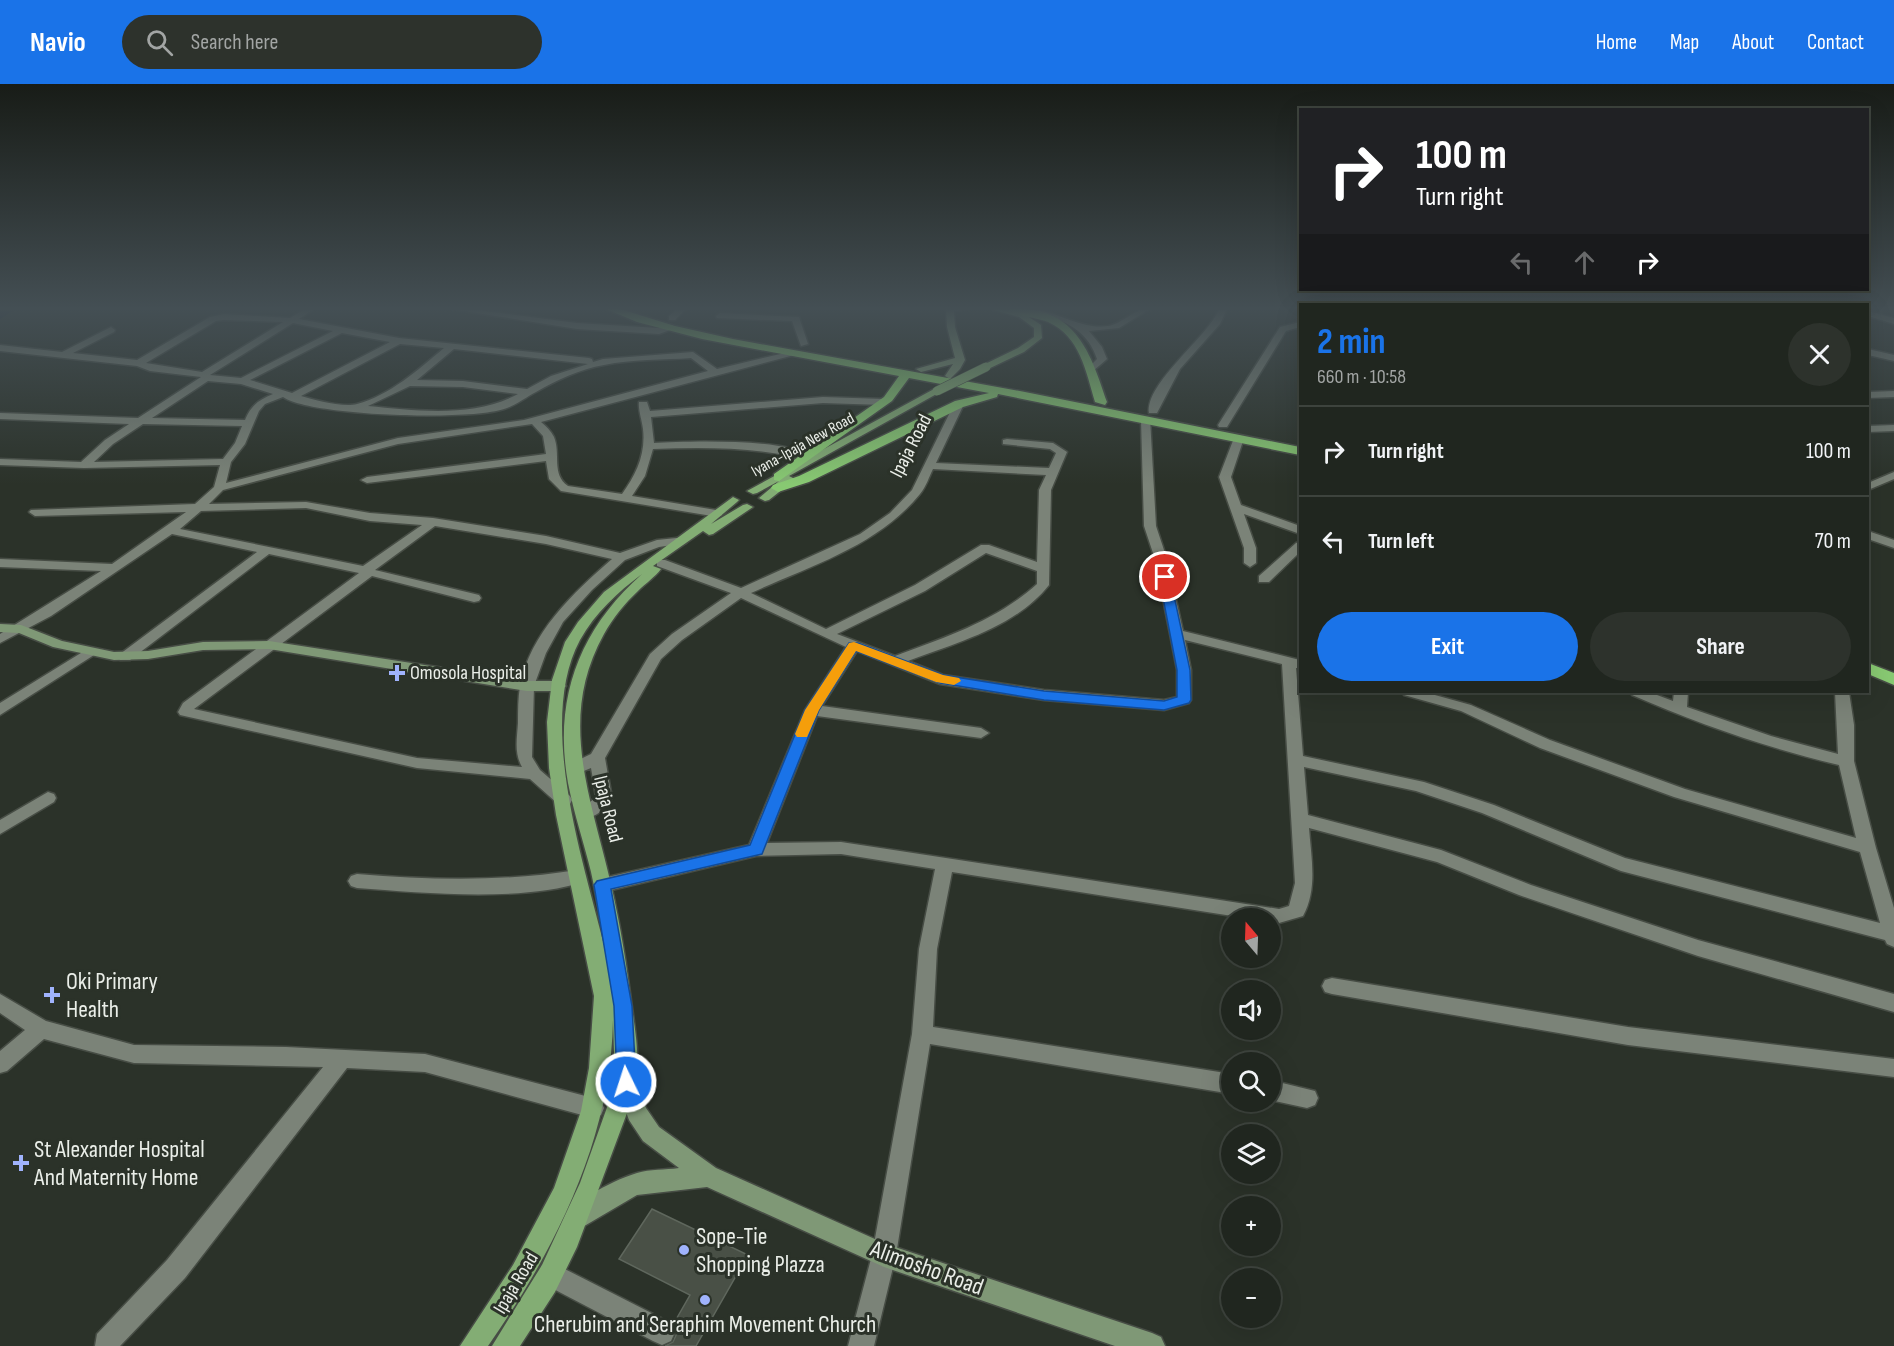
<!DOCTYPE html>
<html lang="en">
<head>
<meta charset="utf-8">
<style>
	body { margin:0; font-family:"Sofia Sans Condensed",sans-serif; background:#2d322c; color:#f1f3f6; height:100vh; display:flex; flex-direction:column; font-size:22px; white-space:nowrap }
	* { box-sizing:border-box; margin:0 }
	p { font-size:20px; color:#a2a5a4 }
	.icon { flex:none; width:33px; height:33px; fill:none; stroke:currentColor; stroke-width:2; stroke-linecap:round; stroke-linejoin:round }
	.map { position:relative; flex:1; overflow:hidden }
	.sheet { position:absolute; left:1299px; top:219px; width:570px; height:390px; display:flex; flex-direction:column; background:#20261f; border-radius:0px; box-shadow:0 6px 24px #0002,0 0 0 2px #3d433d }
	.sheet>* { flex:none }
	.top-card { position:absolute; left:1299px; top:24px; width:570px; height:183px; border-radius:0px; box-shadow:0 6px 24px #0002,0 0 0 2px #3d433d; background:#202124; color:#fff; overflow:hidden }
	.needle { width:39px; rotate:341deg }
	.controls { position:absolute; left:1221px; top:824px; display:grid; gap:12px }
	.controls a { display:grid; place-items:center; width:60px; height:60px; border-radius:50%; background:#20261f; box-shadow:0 6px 24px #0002,0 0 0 2px #3d433d; font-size:30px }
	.pin { position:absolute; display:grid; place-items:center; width:51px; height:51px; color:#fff; margin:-26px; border:3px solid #fff; border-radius:50%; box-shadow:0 2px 6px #0007 }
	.me { position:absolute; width:66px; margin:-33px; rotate:356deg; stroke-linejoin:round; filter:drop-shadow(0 0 4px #0008) }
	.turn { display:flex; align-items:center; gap:21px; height:126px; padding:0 18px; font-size:27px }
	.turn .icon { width:78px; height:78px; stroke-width:2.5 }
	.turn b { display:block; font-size:42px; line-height:51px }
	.lanes { display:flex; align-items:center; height:57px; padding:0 18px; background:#0003; justify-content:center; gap:30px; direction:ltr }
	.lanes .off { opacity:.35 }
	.round { display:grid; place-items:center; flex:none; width:63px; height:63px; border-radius:32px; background:#2d322c }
	.headline { display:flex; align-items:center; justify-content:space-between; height:102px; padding:0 18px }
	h1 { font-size:36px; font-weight:700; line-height:45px; color:#1a73e8 }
	.cta { display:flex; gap:12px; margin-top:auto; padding:12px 18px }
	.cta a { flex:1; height:69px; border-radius:36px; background:#1a73e8; color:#fff; font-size:24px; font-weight:700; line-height:69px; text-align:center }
	.cta a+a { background:#2d322c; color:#f1f3f6 }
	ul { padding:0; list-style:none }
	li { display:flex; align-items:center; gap:18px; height:90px; padding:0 18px; border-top:2px solid #3d433d }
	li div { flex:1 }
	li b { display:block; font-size:22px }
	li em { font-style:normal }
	header { display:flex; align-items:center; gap:36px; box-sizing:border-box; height:84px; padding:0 30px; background:#1a73e8; color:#fff }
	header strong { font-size:28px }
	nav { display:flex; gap:33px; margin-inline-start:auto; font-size:21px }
	.search { width:420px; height:54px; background:#2d322c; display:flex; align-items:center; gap:15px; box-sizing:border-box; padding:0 21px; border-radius:33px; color:#a2a5a4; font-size:22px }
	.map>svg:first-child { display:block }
</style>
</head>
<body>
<header>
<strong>Navio</strong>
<div class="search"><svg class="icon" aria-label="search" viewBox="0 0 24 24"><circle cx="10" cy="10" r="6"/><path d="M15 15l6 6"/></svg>Search here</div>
<nav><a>Home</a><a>Map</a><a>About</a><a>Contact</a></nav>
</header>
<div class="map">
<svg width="1894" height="1262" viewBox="0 0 1894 1262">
	<rect width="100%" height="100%" fill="#2b3229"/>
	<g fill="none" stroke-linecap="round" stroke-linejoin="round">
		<path fill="#0f1436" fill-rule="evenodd" d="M16 225 0 235V226Z"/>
	</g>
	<path fill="#495046" stroke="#5f675d" stroke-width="1.5" d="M652 1125 748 1171 696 1262H665L673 1258 677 1249 674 1239 690 1211 619 1175Z"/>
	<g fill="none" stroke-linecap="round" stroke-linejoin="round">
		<defs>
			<g id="street">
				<path d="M305 225H314L299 235 399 254 589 274 592 275 593 278 603 275 693 268 717 285 793 267 798 270 541 338C546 342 551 347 554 353 561 370 551 390 568 402L622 410C636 391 646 370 643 345 642 336 638 326 639 318H647L650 327 823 313 884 315 889 318 884 321 823 319 651 333 654 359C686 357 787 354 809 372L804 375C754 363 705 363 653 365L645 392 632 412 722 427V431L718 433 561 407 549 395 546 377 367 399 361 396 367 393 546 370 543 352 532 340 398 360 223 406 209 420 306 418 370 429 433 434 546 452 620 469 657 456 686 453V459L659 463 625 476 592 506 563 538 546 569 534 602 532 673 540 686 570 712 572 716 570 720H558L530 695 417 684 180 631 178 628 183 619 359 489 269 470 130 576H120L118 573 120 570 257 468 172 450 51 532 0 559V550L101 487 0 483V475L112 480 186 428 35 432 29 428 31 426 195 420 214 403 220 381 84 384 0 381V375L81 378 105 356 129 340 0 335V329L138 334 201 293 150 287 137 282 0 267V261L62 268 111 243 115 246 114 248 73 269 137 276 210 233 224 230 290 234ZM224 236 283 238 202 288 146 279 216 237ZM293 239 333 247 241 294 210 291ZM342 249 390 258 292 309 250 296ZM400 260 444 264C418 286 390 311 357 320 344 324 314 316 301 312ZM454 265 588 280 551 292 527 305 463 297 417 296ZM691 274 708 287 524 336 398 354 226 399 231 378 245 360 259 327 265 320 283 313C310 332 468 337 504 325 515 322 526 313 536 308 557 296 580 285 604 281 632 275 663 276 691 274ZM208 297 241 300 273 310C259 316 251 321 245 336L152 334ZM410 302 463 303 518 310C474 334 417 327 368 322ZM143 340 242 342 235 359 223 375 94 378 113 360ZM306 424 370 437 422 441 363 482 180 445 201 427ZM435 442 546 460 612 475C573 509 530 549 520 602 518 614 518 627 518 639 517 655 514 669 522 683L417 674 194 625 372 492 474 518 479 517 481 514 479 511 375 486Z"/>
				<path d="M451 225H470L577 239 659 244 672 241 676 244 659 250 577 245Z"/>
				<path d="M677 225H686L675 236H669V232Z"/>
				<path d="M1023 225C1053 223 1078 246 1108 242 1124 239 1134 224 1150 225L1119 244 1089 247 1102 263 1107 275 1092 288 1087 285 1097 275C1089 250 1070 238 1045 232 1038 230 1029 229 1023 225Z"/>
				<path d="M1219 225H1227L1220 240 1180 285 1157 329H1149C1145 299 1209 252 1219 225Z"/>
				<path d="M1868 227 1894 234V240L1868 232Z"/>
				<path d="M720 229 799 233 808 260 801 262 792 237 717 234 716 232Z"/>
				<path d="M1300 238V243L1286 247 1227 343H1219L1218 341 1280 243Z"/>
				<path d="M1868 265 1894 271V277L1868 271Z"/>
				<path d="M1894 307V313L1868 314V308Z"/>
				<path d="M959 317 964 320 936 379 1049 384 1056 369 1050 365 1003 360V356L1007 355 1053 359 1067 368 1051 406 1049 501C1016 543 956 559 908 577L943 591 1044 606 1164 616 1177 613V586L1170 550 1155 475 1144 442 1141 336 1150 334 1156 442 1167 475 1183 547 1300 576V584H1296L1303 672 1424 698 1494 721 1625 774 1880 839 1860 768 1674 713 1540 664 1461 627 1404 611 1402 608H1424L1471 621 1550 656 1685 705 1856 754 1839 681C1767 664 1699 640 1632 611L1630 608H1649L1673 617 1674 608H1688L1687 623 1771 652 1838 670 1835 608H1849L1854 641V677L1876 764 1894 824V863L1887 860 1885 856 1621 787 1482 729 1416 707 1304 683 1308 731 1441 766 1531 801 1698 856 1894 910V928L1698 872 1519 811 1437 778 1309 744C1311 773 1318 805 1303 832L1279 839 1270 838V834H1245L952 788 937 865 933 943 1232 990V1010L930 960 896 1171 874 1262H848L872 1171 912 950 919 865 935 785 841 770 756 772 603 808 597 806 594 801 597 796 603 794 749 761 805 626 846 563 741 514 682 556 661 575 605 674 612 714C606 725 591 738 578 734L576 730 596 713 591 684 574 691 568 689 566 685 568 681 591 670 650 570 672 550 731 509 657 482V476H665L741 504 860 450 890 429 912 406 954 320ZM933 385 1046 391 1039 406 1037 478 989 461H981L915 501 826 545 751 509C810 482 878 462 920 410 926 403 929 393 933 385ZM986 469 1037 487V500C996 537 946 553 895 572L837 550 925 507ZM1185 556 1282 580 1295 799 1289 822 1279 825 841 758 767 759 817 632 981 654 989 649 981 644 822 622 857 567 940 600 1044 616 1164 626 1189 619 1191 616V586Z"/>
				<path d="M1894 341V347L1868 348V342Z"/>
				<path d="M1239 351 1244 354 1231 393 1241 421 1300 442V450L1244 430 1256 464V479L1250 483 1244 479V464L1219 393 1234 354Z"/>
				<path d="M1894 388V395L1868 406V399Z"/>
				<path d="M1868 447 1894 456V464L1868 455Z"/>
				<path d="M1300 458V468L1269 498H1259V492L1296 459Z"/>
				<path d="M89 564 94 565 96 568 94 571 0 631V619Z"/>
				<path d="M48 708 54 710 56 714 54 718 0 750V736Z"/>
				<path d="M577 786 583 788 586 793 583 798C521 818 423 809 357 804L351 802 348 797 351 792 357 790C431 796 503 798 577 786Z"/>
				<path d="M1332 894 1628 943 1894 975V993L1628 961 1332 910 1325 908 1322 902 1325 896Z"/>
				<path d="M0 910 46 937 134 961 286 963 425 970 593 1014 601 1017 604 1024 601 1031 593 1034 425 988 347 984 185 1194 120 1262H95L97 1250 167 1176 323 983 134 979 44 955 7 987 0 989V967L25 946 0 929Z"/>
				<path d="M1270 996 1315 1007 1318 1014 1315 1021 1307 1024 1270 1016Z"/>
				<path d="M551 1178 671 1239 675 1248 671 1257 662 1261 653 1257 542 1199 539 1190 542 1181Z"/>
			</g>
			<g id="secondary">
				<path d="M946 225H969L954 227 955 243 965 276 960 285 950 295 945 292 953 280 921 288 916 285 955 274 947 243Z"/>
				<path d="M0 540 21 541 62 557 114 568 148 567 203 558 269 557 527 597H559L566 602 559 607H527L269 565 203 566 148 575 114 576 53 563 19 549 0 548Z"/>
				<path d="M626 988 633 991 646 1024 659 1043 716 1084 886 1160 1152 1249 1161 1253 1165 1262H1115L884 1183 707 1103 637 1111 586 1141 578 1145 570 1141 566 1133C573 1116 619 1094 637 1089 650 1085 665 1086 679 1084L643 1057 629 1036 615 998 619 991Z"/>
			</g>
			<g id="primary">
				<path d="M990 225C1010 223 1025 229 1041 241L1042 254 1024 268 986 286 983 285V281L1018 264 1034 253V244L1019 233Z"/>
				<path d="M934 305 942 307 789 392 795 395 793 397 769 416 765 417 759 414 779 397 757 409 753 410 747 407Z"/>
				<path d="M733 413 739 416 737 418 711 440 743 421 747 420 753 423 713 450 709 451 703 447 653 482 661 485C655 493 646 499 638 507 625 519 613 534 604 550 559 631 588 705 608 788 618 828 625 869 630 909 634 941 643 982 633 1013L577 1163 555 1208 520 1262H492L542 1181 580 1099 615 1001 613 936C611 1056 555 1166 488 1262H460L513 1181 554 1104 581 1027 589 984 594 912 556 731 549 684 547 638 552 596 565 558 578 538 604 508ZM642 490C579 546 553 615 568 699 574 730 584 759 591 788 597 814 601 840 605 865 584 779 536 638 580 556 595 529 618 508 642 490Z"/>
			</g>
			<g id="highway">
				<path d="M606 225H620L675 242 733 255 1025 308 1300 363V371L998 310 997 313 963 323 809 398 778 408 771 404 773 401 799 392 955 317 989 309 909 294 892 317 779 397 774 396V390L884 313 899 292 702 255 637 238Z"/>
				<path d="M1008 225C1074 220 1090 266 1107 318L1105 321 1095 318C1086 288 1080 252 1048 238 1036 233 1018 233 1008 225Z"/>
				<path d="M1868 579 1894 589V601L1868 590Z"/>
			</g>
		</defs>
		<use href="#street" stroke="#474d45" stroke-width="3"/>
		<use href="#secondary" stroke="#474d45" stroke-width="3"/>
		<use href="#primary" stroke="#474d45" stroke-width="3"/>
		<use href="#highway" stroke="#474d45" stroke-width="3"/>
		<use href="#street" fill="#7b8378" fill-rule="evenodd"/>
		<use href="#secondary" fill="#7f9876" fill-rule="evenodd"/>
		<use href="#primary" fill="#83ad74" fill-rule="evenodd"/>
		<use href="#highway" fill="#88c972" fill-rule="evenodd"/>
		<defs>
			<path id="primary-bridge" d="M937 307 986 283"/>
		</defs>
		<use href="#primary-bridge" stroke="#474d45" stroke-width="10" stroke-linecap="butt"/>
		<use href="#primary-bridge" stroke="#83ad74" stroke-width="9"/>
	</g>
	<linearGradient id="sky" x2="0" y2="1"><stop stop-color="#181c17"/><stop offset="0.56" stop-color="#444f54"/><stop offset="1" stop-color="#444f54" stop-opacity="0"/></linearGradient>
	<rect width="1894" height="401" fill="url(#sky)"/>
	<path fill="#1a73e8" stroke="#114b97" stroke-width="1.5" d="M1165 489 1170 493 1190 586 1191 616 1189 619 1164 626 1044 616 940 599 856 567 819 626 762 770 611 805 632 922 636 998 633 1004 626 1007 619 1004 617 998 614 922 594 801 597 797 750 761 805 626 849 559H858L943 591 1044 607 1164 617 1177 613V586L1159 493Z"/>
	<path fill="#f59e0b" d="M854 558 943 591 959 594 961 597 954 601 936 598 856 567 819 626 807 653H797L795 650 805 626 849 559Z"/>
	<g fill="#a0b3fd" stroke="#2b3229" stroke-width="2">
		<path d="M394 580h6v6h6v6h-6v6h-6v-6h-6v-6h6z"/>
		<path d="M49 902h6v6h6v6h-6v6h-6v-6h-6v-6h6z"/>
		<path d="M18 1070h6v6h6v6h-6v6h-6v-6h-6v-6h6z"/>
		<circle cx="684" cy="1166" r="6"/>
		<circle cx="705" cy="1216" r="6"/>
	</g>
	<g text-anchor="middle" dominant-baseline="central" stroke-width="6" stroke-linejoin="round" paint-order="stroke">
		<g font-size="16" fill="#eaeee8" stroke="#2b3229">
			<text transform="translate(803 361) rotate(-29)">Iyana-Ipaja New Road</text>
		</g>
		<g font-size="20" fill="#eaeee8" stroke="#2b3229">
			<text transform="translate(911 362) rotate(-63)">Ipaja Road</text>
			<text transform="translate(608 725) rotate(76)">Ipaja Road</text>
			<text transform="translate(516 1199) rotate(-59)">Ipaja Road</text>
		</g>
		<g font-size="20" fill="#eaeee8" stroke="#2b3229" text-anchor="start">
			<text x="410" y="589">Omosola Hospital</text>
		</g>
		<g font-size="24" fill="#eaeee8" stroke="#2b3229" text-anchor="start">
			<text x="66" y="897">Oki Primary<tspan x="66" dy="28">Health</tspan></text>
			<text x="34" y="1065">St Alexander Hospital<tspan x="34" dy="28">And Maternity Home</tspan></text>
			<text x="696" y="1152">Sope-Tie<tspan x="696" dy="28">Shopping Plazza</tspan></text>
			<text x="705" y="1240" text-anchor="middle">Cherubim and Seraphim Movement Church</text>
		</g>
		<g font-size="24" fill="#eaeee8" stroke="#2b3229">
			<text transform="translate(927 1184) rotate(20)">Alimosho Road</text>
		</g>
	</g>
</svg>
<div class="controls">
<a><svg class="needle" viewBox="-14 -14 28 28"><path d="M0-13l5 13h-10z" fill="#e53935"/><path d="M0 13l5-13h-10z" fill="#a2a5a4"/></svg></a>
<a><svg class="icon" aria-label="sound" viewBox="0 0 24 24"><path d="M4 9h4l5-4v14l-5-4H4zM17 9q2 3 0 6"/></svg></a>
<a><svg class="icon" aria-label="search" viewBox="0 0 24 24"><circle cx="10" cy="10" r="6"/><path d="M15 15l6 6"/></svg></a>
<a><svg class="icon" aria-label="layers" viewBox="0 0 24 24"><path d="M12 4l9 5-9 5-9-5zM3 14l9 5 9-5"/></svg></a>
<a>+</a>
<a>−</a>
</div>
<div class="pin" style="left:1165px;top:493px;background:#d93025"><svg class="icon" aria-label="arrive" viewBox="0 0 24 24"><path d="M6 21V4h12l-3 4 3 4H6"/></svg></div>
<svg class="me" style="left:626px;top:998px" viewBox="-20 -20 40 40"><circle r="17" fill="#1a73e8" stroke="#fff" stroke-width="3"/><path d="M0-11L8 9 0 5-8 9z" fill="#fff"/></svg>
<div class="top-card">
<div class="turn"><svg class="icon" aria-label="right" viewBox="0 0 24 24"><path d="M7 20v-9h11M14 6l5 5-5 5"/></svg><div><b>100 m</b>Turn right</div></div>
<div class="lanes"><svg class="icon off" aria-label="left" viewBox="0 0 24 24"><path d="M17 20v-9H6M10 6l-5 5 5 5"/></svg><svg class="icon off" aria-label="ahead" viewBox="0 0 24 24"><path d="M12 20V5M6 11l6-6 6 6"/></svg><svg class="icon" aria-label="right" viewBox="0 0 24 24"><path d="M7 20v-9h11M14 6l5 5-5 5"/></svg></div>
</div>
<section class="sheet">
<div class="headline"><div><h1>2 min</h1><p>660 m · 10:58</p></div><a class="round"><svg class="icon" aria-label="close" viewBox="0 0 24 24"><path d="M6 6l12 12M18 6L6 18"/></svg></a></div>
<ul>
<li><svg class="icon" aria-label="right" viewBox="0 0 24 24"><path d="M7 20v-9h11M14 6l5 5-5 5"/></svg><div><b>Turn right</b></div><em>100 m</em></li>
<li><svg class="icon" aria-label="left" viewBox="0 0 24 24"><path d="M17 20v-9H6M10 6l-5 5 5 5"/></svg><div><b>Turn left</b></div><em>70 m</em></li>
</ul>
<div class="cta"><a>Exit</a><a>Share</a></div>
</section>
</div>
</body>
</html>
